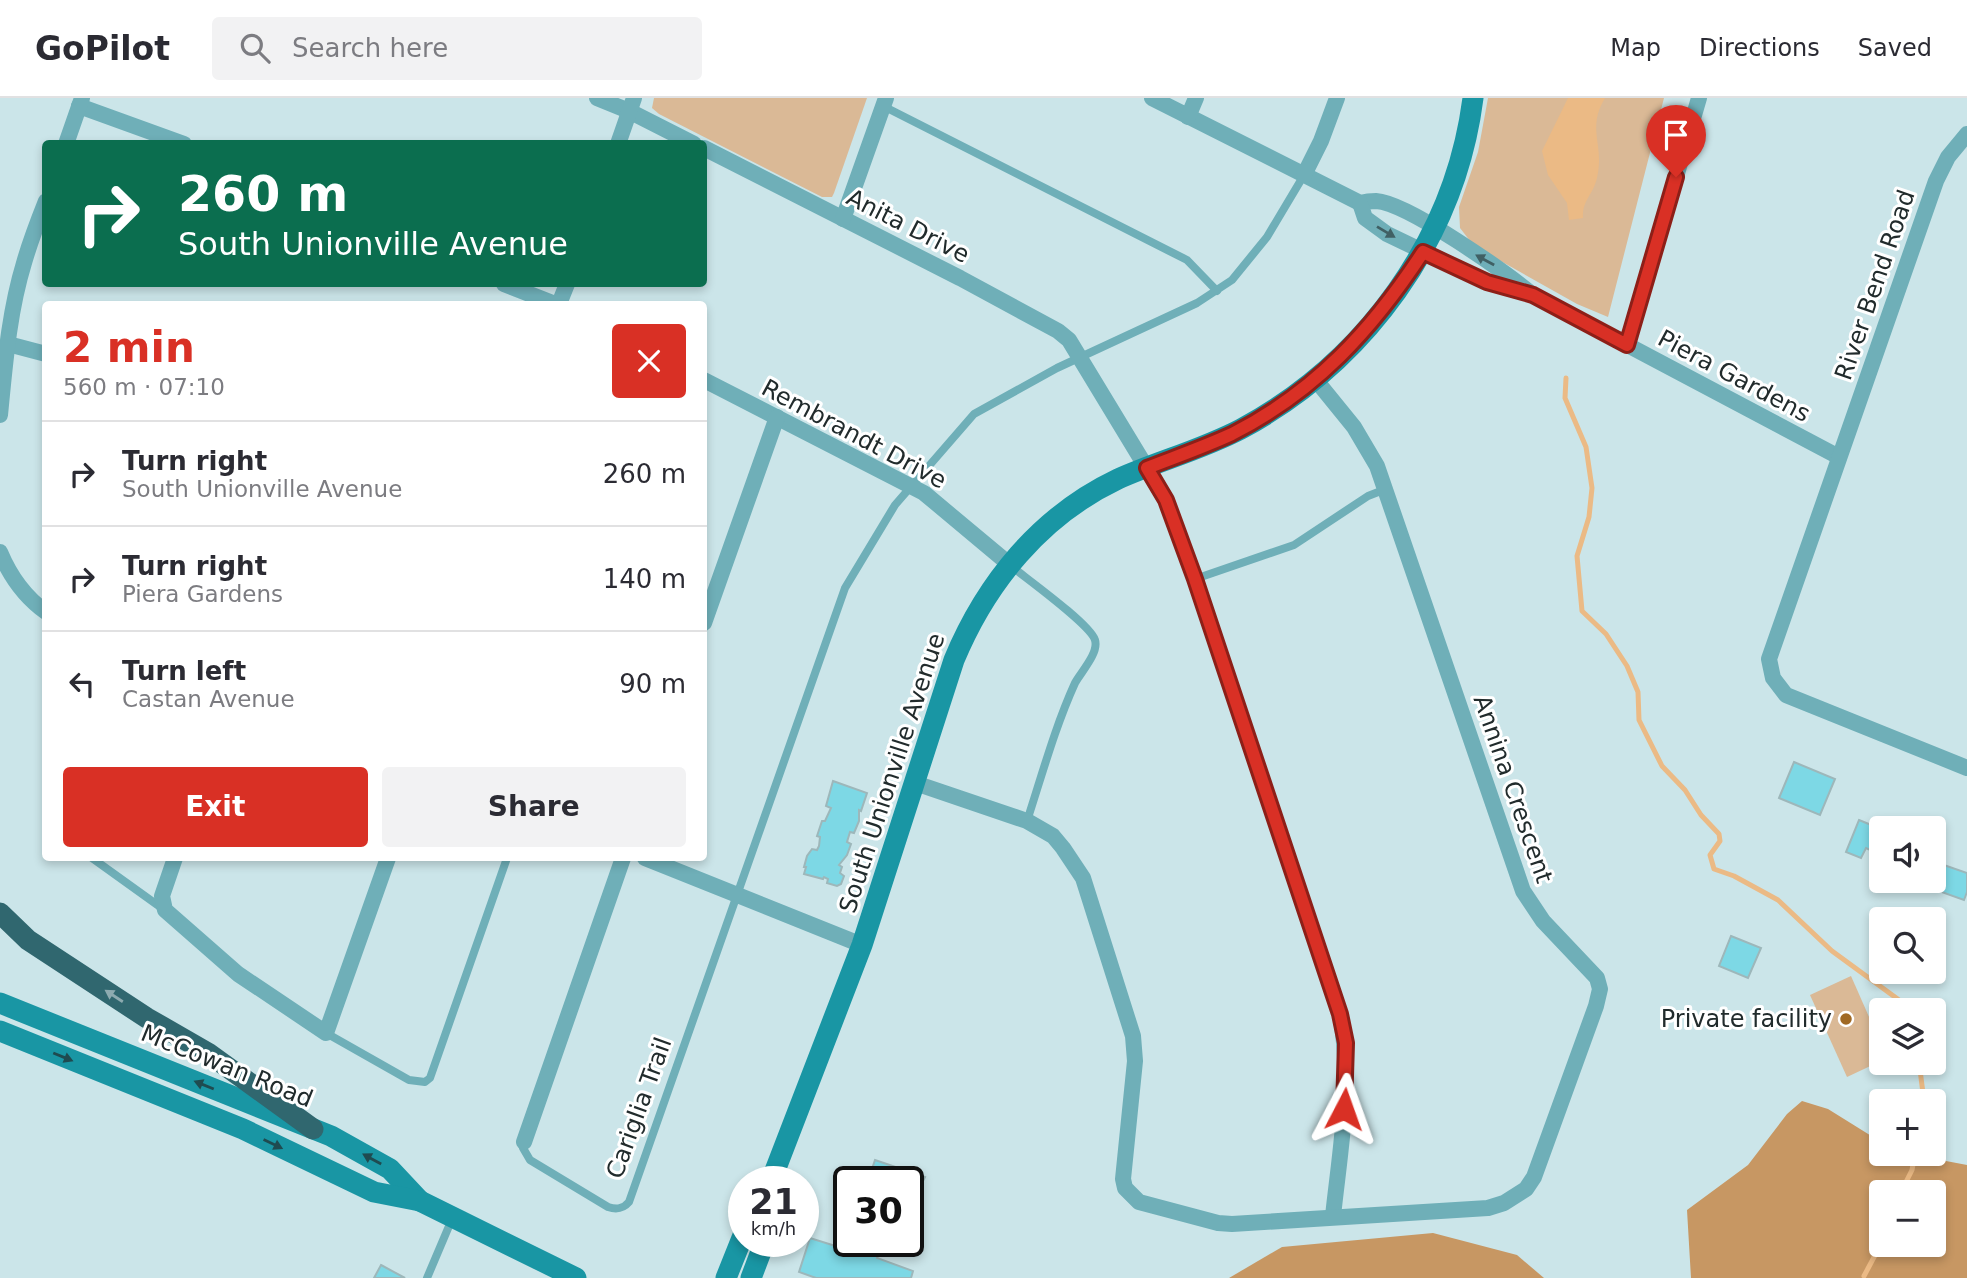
<!DOCTYPE html>
<html lang="en">
<head>
<meta charset="utf-8">
<style>
	body { margin:0; font-family:"DejaVu Sans",sans-serif; background:#f2f2f3; color:#2b2b33; height:100vh; display:flex; flex-direction:column; font-size:26px; white-space:nowrap }
	* { box-sizing:border-box; margin:0 }
	p { font-size:23px; color:#7c7c81 }
	.icon { flex:none; width:38px; height:38px; fill:none; stroke:currentColor; stroke-width:2; stroke-linecap:round; stroke-linejoin:round }
	.map { position:relative; flex:1; overflow:hidden }
	.sheet { position:absolute; left:42px; top:203px; width:665px; height:560px; display:flex; flex-direction:column; background:#fff; border-radius:7px; box-shadow:0 4px 10px #0003 }
	.sheet>* { flex:none }
	.top-card { position:absolute; left:42px; top:42px; width:665px; height:147px; border-radius:7px; box-shadow:0 4px 10px #0003; background:#0b6e4f; color:#fff; overflow:hidden }
	.fabs { position:absolute; left:1869px; top:718px; display:grid; gap:14px }
	.fabs a { display:grid; place-items:center; width:77px; height:77px; border-radius:7px; background:#fff; box-shadow:0 4px 10px #0003; font-size:35px }
	.speed { position:absolute; left:728px; top:1068px; display:flex; gap:14px; font-size:35px; font-weight:700; text-align:center }
	.speed>* { display:grid; place-content:center; width:91px; height:91px; border-radius:50%; background:#fff; box-shadow:0 4px 10px #0003; line-height:1 }
	.speed small { font-size:18px; font-weight:400 }
	.speed .limit { border:4px solid #111; border-radius:10px; background:#fff; color:#111 }
	.pin { position:absolute; display:grid; place-items:center; width:60px; height:60px; color:#fff; margin:-72px -30px; border-radius:50% 50% 50% 0; rotate:-45deg; box-shadow:0 0 7px #0007 }
	.pin .icon { rotate:45deg }
	.me { position:absolute; width:77px; margin:-38px; rotate:4deg; stroke-linejoin:round; filter:drop-shadow(0 0 5px #0008) }
	.turn { display:flex; align-items:center; gap:24px; height:147px; padding:0 21px; font-size:32px }
	.turn .icon { width:91px; height:91px; stroke-width:2.5 }
	.turn b { display:block; font-size:49px; line-height:60px }
	.round { display:grid; place-items:center; flex:none; width:74px; height:74px; border-radius:7px; background:#f2f2f3 }
	.head { display:flex; align-items:center; justify-content:space-between; height:119px; padding:0 21px }
	h1 { font-size:42px; font-weight:600; line-height:52px; color:#d93025 }
	.cta { display:flex; gap:14px; margin-top:auto; padding:14px 21px }
	.cta a { flex:1; height:80px; border-radius:7px; background:#d93025; color:#fff; font-size:28px; font-weight:600; line-height:80px; text-align:center }
	.cta a+a { background:#f2f2f3; color:#2b2b33 }
	ul { padding:0; list-style:none }
	li { display:flex; align-items:center; gap:21px; height:105px; padding:0 21px; border-top:2px solid #e1e1e2 }
	li div { flex:1 }
	li b { display:block; font-size:26px }
	li em { font-style:normal }
	header { display:flex; align-items:center; gap:42px; box-sizing:border-box; height:98px; padding:0 35px; background:#fff; border-bottom:2px solid #e1e1e2 }
	header strong { font-size:33px }
	nav { display:flex; gap:38px; margin-inline-start:auto; font-size:24px }
	.search { width:490px; height:63px; background:#f2f2f3; display:flex; align-items:center; gap:18px; box-sizing:border-box; padding:0 24px; border-radius:7px; color:#7c7c81; font-size:26px }
	.map>svg:first-child { display:block }
</style>
</head>
<body>
<header>
<strong>GoPilot</strong>
<div class="search"><svg class="icon" aria-label="search" viewBox="0 0 24 24"><circle cx="10" cy="10" r="6"/><path d="M15 15l6 6"/></svg>Search here</div>
<nav><a>Map</a><a>Directions</a><a>Saved</a></nav>
</header>
<div class="map">
<svg width="1967" height="1180" viewBox="0 0 1967 1180">
	<rect width="100%" height="100%" fill="#cbe5e9"/>
	<g fill="#dab996">
		<path d="M654 0H867L834 95 832 99H822L659 16 652 10Z"/>
		<path d="M1488 0H1664L1608 219 1577 206 1474 148 1460 130 1459 109 1478 54Z"/>
		<path d="M1851 878 1881 946V963L1847 979 1810 897Z"/>
	</g>
	<g fill="#c79763" fill-rule="evenodd">
		<path d="M1802 1003 1828 1011 1881 1044V1055H1904L1967 1067V1180H1691L1687 1112 1748 1067 1787 1016ZM1881 1094H1934V1146H1881Z"/>
		<path d="M1433 1135 1517 1157 1544 1180H1229L1282 1149Z"/>
	</g>
	<path fill="#ebba85" d="M1568 0H1605C1586 31 1605 47 1597 80 1593 97 1582 102 1583 120L1569 122 1567 105 1548 77 1542 53Z"/>
	<g fill="none" stroke-linecap="round" stroke-linejoin="round">
		<g stroke="#ebba85" stroke-width="5">
			<path d="M1566 280 1565 300 1586 349 1592 390 1589 419 1577 458 1582 513 1606 536 1627 568 1638 594 1639 622 1662 668 1685 692 1701 717 1719 736 1720 743 1710 757 1714 771 1734 778 1778 802 1832 853 1899 902 1905 912"/>
			<path d="M1919 964 1924 1003"/>
			<path d="M1901 1094 1912 1072 1915 1055"/>
			<path d="M1864 1178 1881 1146"/>
		</g>
	</g>
	<g fill="#7dd8e5" stroke="#9db7ba" stroke-width="2">
		<path d="M1794 664 1835 681 1820 717 1779 700Z"/>
		<path d="M833 683 867 695 861 713 859 712V723L854 735 850 734 847 744 851 746 847 757 839 767 842 769 840 775 844 778 841 786 837 788 827 785 828 781 824 779 823 781 804 776 806 769H804L807 758 812 751 817 752 819 748 820 739 817 738 822 723H825L831 710 826 708Z"/>
		<path d="M1859 722 1881 731V766L1876 764 1879 756 1866 750 1861 760 1846 754Z"/>
		<path d="M1941 766 1967 775V794L1964 802 1933 791Z"/>
		<path d="M1731 838 1761 850 1748 880 1719 868Z"/>
		<path d="M875 1062 925 1079 916 1096 908 1093V1083H868Z"/>
		<path d="M849 1139V1143H884L877 1160 913 1173 911 1180H816L799 1174 810 1140 845 1151Z"/>
		<path d="M381 1167 405 1180H374Z"/>
	</g>
	<g fill="none" stroke-linecap="round" stroke-linejoin="round">
		<g stroke="#6fafb8" stroke-width="8">
			<path d="M883 8 1187 162 1217 193"/>
			<path d="M1011 468C1027 481 1090 526 1095 542 1099 555 1081 574 1075 585 1055 629 1042 677 1027 723"/>
			<path d="M1195 481 1294 447 1368 398 1386 391"/>
			<path d="M92 760 163 811"/>
			<path d="M326 935 409 982 425 984 430 980 507 760"/>
			<path d="M524 1044 523 1050 530 1062 608 1109C617 1112 623 1111 629 1104L845 490 895 407 974 316 1057 270 1197 205 1232 182 1267 139 1304 77"/>
			<path d="M427 1180 452 1121"/>
		</g>
		<g stroke="#6fafb8" stroke-width="16">
			<path d="M597 0 629 13 694 46"/>
			<path d="M1152 0 1360 105C1364 104 1371 103 1376 103 1408 105 1505 174 1533 197L1839 359"/>
			<path d="M79 8 184 46"/>
			<path d="M1188 19 1196 0"/>
			<path d="M1967 36 1948 59 1936 83 1769 561 1773 580 1786 597 1967 670"/>
			<path d="M66 46 82 0"/>
			<path d="M618 46 634 0"/>
			<path d="M704 50 960 180 1058 233 1069 242 1166 402 1195 481 1340 916C1353 983 1340 1052 1333 1118"/>
			<path d="M1304 77 1321 43 1337 0"/>
			<path d="M1360 105 1365 120 1387 136 1487 184 1525 195"/>
			<path d="M843 121 886 0"/>
			<path d="M504 186 555 206"/>
			<path d="M559 206 567 186"/>
			<path d="M8 246 46 256"/>
			<path d="M1627 247 1699 0"/>
			<path d="M704 282 924 395 1009 466"/>
			<path d="M0 317C5 266 9 214 24 165 30 144 38 123 46 103"/>
			<path d="M0 454C10 478 25 499 46 514"/>
			<path d="M704 525 777 319"/>
			<path d="M915 685 1027 723 1053 738 1063 750 1083 780 1133 938 1135 963 1123 1081 1125 1090 1139 1104 1218 1125 1232 1126 1488 1110 1504 1105 1526 1091 1534 1079 1596 908 1600 891 1597 880 1543 823 1523 793 1377 368 1354 329 1315 281"/>
			<path d="M175 760 162 798 165 812 238 876 326 935 388 760"/>
			<path d="M645 760 862 847"/>
			<path d="M524 1044 623 760"/>
		</g>
		<g stroke="#1996a4" stroke-width="21">
			<path d="M0 905 331 1038 390 1071 420 1103"/>
			<path d="M0 933 243 1031 374 1094 420 1103 576 1180"/>
			<path d="M771 1083 862 847 954 562C986 485 1040 418 1118 381 1158 363 1201 352 1241 331 1365 264 1455 141 1473 0"/>
			<path d="M726 1180 744 1135"/>
			<path d="M751 1180 765 1143"/>
		</g>
		<path stroke="#30676f" stroke-width="21" d="M0 815 28 842 147 920 208 955 313 1031"/>
	</g>
	<defs><path id="oneway-solid" d="M-6-.8H1V-3.2L6.5 0L1 3.2V.8H-6Z" transform="scale(1.75)"/></defs>
	<g fill="#406064">
		<use href="#oneway-solid" transform="translate(1386 134) rotate(31)"/>
		<use href="#oneway-solid" transform="translate(1485 162) rotate(-151)"/>
	</g>
	<use fill="#8dabb0" href="#oneway-solid" transform="translate(114 898) rotate(-147)"/>
	<g fill="#1f4b50">
		<use href="#oneway-solid" transform="translate(63 959) rotate(22)"/>
		<use href="#oneway-solid" transform="translate(204 987) rotate(-158)"/>
		<use href="#oneway-solid" transform="translate(273 1046) rotate(26)"/>
		<use href="#oneway-solid" transform="translate(372 1061) rotate(-151)"/>
	</g>
	<g fill="none" stroke-linecap="round" stroke-linejoin="round">
		<defs>
			<path id="route" d="M1344 1011 1346 945 1340 916 1195 481 1166 402 1147 370C1175 359 1204 349 1232 336 1316 293 1372 232 1423 154L1487 184 1533 197 1627 247 1676 79"/>
		</defs>
		<use href="#route" stroke="#8d1f18" stroke-width="18"/>
		<use href="#route" stroke="#d93025" stroke-width="12"/>
	</g>
	<circle fill="#a06924" stroke="#fff" stroke-width="2.5" cx="1846" cy="921" r="7"/>
	<g text-anchor="middle" dominant-baseline="central" stroke-width="6" stroke-linejoin="round" paint-order="stroke">
		<g font-size="24" fill="#212b2c" stroke="#fff">
			<text transform="translate(908 128) rotate(27)">Anita Drive</text>
			<text transform="translate(1875 187) rotate(-71)">River Bend Road</text>
			<text transform="translate(1734 278) rotate(28)">Piera Gardens</text>
			<text transform="translate(854 336) rotate(28)">Rembrandt Drive</text>
			<text transform="translate(892 675) rotate(-72)">South Unionville Avenue</text>
			<text transform="translate(1513 691) rotate(71)">Annina Crescent</text>
			<text transform="translate(227 968) rotate(22)">McCowan Road</text>
			<text transform="translate(639 1010) rotate(-70)">Cariglia Trail</text>
		</g>
		<g font-size="24" fill="#212b2c" stroke="#fff" text-anchor="end">
			<text x="1832" y="921">Private facility</text>
		</g>
	</g>
</svg>
<div class="fabs">
<a><svg class="icon" aria-label="sound" viewBox="0 0 24 24"><path d="M4 9h4l5-4v14l-5-4H4zM17 9q2 3 0 6"/></svg></a>
<a><svg class="icon" aria-label="search" viewBox="0 0 24 24"><circle cx="10" cy="10" r="6"/><path d="M15 15l6 6"/></svg></a>
<a><svg class="icon" aria-label="layers" viewBox="0 0 24 24"><path d="M12 4l9 5-9 5-9-5zM3 14l9 5 9-5"/></svg></a>
<a>+</a>
<a>−</a>
</div>
<div class="speed"><div>21<small>km/h</small></div><div class="limit">30</div></div>
<div class="pin" style="left:1676px;top:79px;background:#d93025"><svg class="icon" aria-label="arrive" viewBox="0 0 24 24"><path d="M6 21V4h12l-3 4 3 4H6"/></svg></div>
<svg class="me" style="left:1344px;top:1011px" viewBox="-20 -20 40 40"><path d="M0-17L14 15 0 8-14 15z" fill="#d93025" stroke="#fff" stroke-width="4"/></svg>
<div class="top-card">
<div class="turn"><svg class="icon" aria-label="right" viewBox="0 0 24 24"><path d="M7 20v-9h11M14 6l5 5-5 5"/></svg><div><b>260 m</b>South Unionville Avenue</div></div>
</div>
<section class="sheet">
<div class="head"><div><h1>2 min</h1><p>560 m · 07:10</p></div><a class="round" style="background:#d93025;color:#fff"><svg class="icon" aria-label="close" viewBox="0 0 24 24"><path d="M6 6l12 12M18 6L6 18"/></svg></a></div>
<ul>
<li><svg class="icon" aria-label="right" viewBox="0 0 24 24"><path d="M7 20v-9h11M14 6l5 5-5 5"/></svg><div><b>Turn right</b><p>South Unionville Avenue</p></div><em>260 m</em></li>
<li><svg class="icon" aria-label="right" viewBox="0 0 24 24"><path d="M7 20v-9h11M14 6l5 5-5 5"/></svg><div><b>Turn right</b><p>Piera Gardens</p></div><em>140 m</em></li>
<li><svg class="icon" aria-label="left" viewBox="0 0 24 24"><path d="M17 20v-9H6M10 6l-5 5 5 5"/></svg><div><b>Turn left</b><p>Castan Avenue</p></div><em>90 m</em></li>
</ul>
<div class="cta"><a>Exit</a><a>Share</a></div>
</section>
</div>
</body>
</html>
